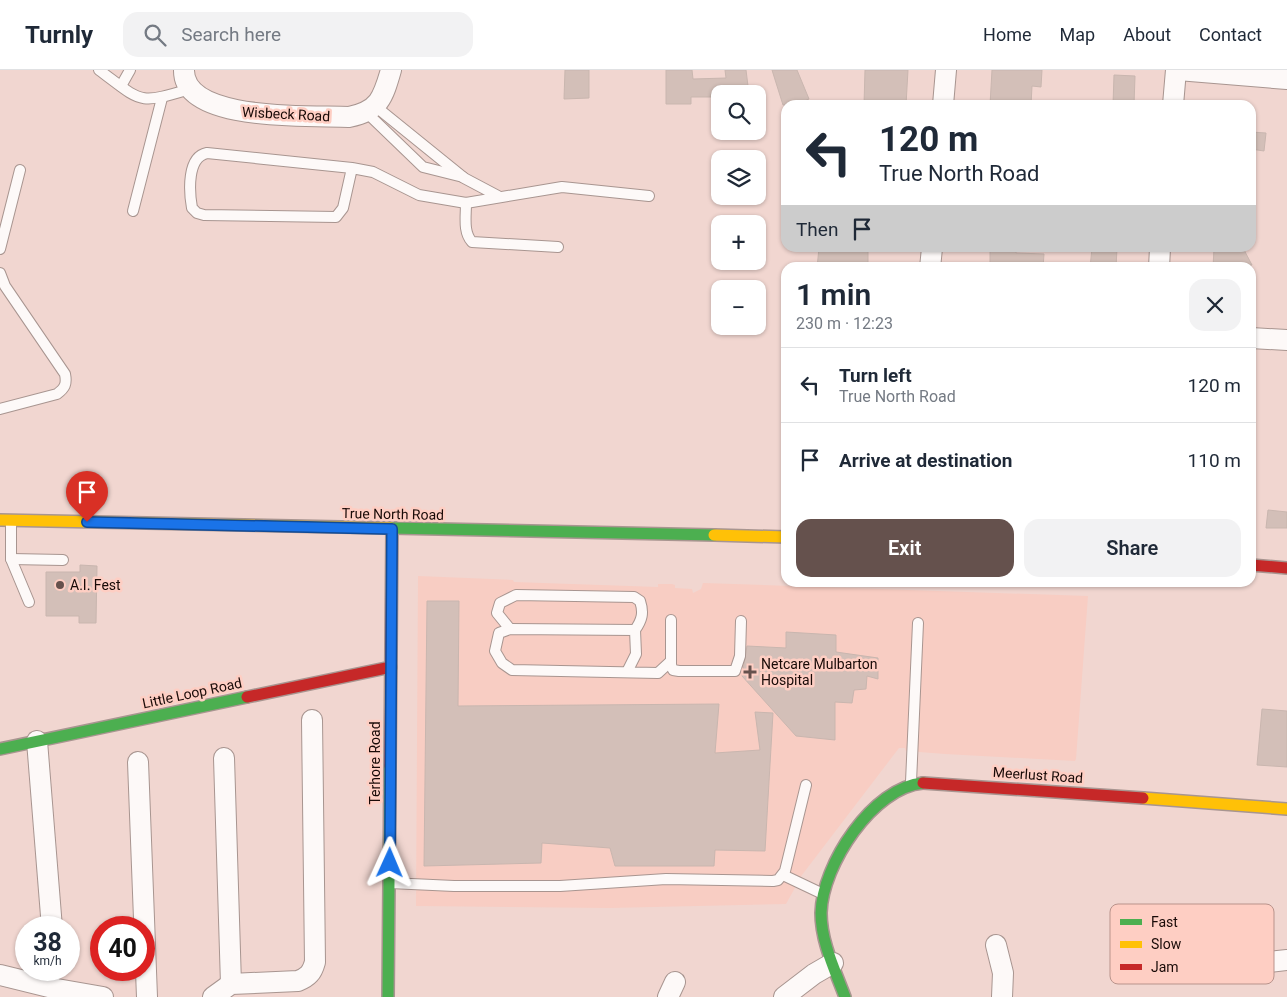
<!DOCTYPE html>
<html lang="en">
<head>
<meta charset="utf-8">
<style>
	body { margin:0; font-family:Roboto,sans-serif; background:#f2f2f3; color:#1f2937; height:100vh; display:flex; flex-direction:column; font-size:19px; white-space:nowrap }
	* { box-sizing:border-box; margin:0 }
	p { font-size:16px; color:#747a83 }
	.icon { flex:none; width:28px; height:28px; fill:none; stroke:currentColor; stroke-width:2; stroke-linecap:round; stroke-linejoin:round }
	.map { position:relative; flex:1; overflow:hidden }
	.panel { position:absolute; left:781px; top:192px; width:475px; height:325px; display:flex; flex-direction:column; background:#fff; border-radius:15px; box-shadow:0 1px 4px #0004 }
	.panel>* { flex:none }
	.hud { position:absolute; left:781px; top:30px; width:475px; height:152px; border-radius:15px; box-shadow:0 1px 4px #0004; background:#fff; color:#1f2937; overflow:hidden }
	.tools { position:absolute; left:711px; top:15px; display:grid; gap:10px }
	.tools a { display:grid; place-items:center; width:55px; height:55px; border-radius:10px; background:#fff; box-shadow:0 1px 4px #0004; font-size:25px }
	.speed { position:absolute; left:15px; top:846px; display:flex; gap:10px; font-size:25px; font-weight:700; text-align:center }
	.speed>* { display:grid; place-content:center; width:65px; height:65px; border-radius:50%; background:#fff; box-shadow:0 1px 4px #0004; line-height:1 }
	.speed small { font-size:12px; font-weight:400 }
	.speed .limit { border:8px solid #d22; background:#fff; color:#111 }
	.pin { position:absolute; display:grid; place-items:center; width:42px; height:42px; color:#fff; margin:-51px -21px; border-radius:50% 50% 50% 0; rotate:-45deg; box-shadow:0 0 5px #0007 }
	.pin .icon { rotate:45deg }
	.me { position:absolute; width:55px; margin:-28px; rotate:1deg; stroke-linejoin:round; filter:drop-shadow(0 0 4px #0008) }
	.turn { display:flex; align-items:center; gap:18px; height:105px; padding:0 15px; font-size:22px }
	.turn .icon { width:65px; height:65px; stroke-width:2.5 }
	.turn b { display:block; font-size:35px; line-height:42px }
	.then { display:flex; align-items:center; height:48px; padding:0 15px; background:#0003; gap:10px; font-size:19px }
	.round { display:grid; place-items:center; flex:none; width:52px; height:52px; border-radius:15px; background:#f2f2f3 }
	.overview { display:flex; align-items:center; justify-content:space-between; height:85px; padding:0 15px }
	h1 { font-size:30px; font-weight:600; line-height:38px }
	.primary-button { display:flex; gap:10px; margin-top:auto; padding:10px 15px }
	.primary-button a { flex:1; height:58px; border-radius:15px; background:#65514d; color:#fff; font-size:20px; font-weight:600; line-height:58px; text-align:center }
	.primary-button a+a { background:#f2f2f3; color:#1f2937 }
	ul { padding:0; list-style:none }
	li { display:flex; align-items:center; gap:15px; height:75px; padding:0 15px; border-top:1px solid #e0e1e3 }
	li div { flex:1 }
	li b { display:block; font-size:19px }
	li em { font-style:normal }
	header { display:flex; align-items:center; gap:30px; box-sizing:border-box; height:70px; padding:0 25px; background:#fff; border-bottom:1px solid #e0e1e3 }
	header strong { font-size:24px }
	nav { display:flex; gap:28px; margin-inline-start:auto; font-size:18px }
	.search { width:350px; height:45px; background:#f2f2f3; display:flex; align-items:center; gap:12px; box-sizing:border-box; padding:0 18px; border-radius:15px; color:#747a83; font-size:19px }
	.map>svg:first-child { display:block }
</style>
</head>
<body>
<header>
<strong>Turnly</strong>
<div class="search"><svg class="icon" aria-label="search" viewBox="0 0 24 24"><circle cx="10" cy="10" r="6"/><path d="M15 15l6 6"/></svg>Search here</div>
<nav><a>Home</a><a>Map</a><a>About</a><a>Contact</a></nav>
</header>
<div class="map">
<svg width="1287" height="927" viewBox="0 0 1287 927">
	<rect width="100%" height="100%" fill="#f1d6d0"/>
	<path fill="#f8cdc3" d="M418 506 513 510 514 512 658 517V514H672L675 515V518L692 519 693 523 701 519 703 513 1088 526 1076 689 1075 691 945 684 906 681 905 678H899L802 805 786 834 609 838 416 836Z"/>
	<g fill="#d3bfb8" stroke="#c9b6af">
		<path d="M565 0H589V28L564 29Z"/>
		<path d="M666 0H692L693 9 726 8 725 0H746L749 24H711V27H691V34H666Z"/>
		<path d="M772 0H797L809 29 794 35H783Z"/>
		<path d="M865 0H908L906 35H864Z"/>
		<path d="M992 0H1042L1041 17 1032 16 1031 35H990Z"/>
		<path d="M1114 5 1135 6 1134 35H1113Z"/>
		<path d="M1251 62 1266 63 1264 81 1251 79Z"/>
		<path d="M819 178H868V198H817Z"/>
		<path d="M990 178H1016V183L1044 184 1043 198H990Z"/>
		<path d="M1092 178H1117L1116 198H1090Z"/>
		<path d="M1214 178H1243L1252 195 1213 198Z"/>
		<path d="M1268 440 1287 442V458H1266Z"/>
		<path d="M80 495 97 496 96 553H79V546H46V502H80Z"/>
		<path d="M427 531H459L458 636 719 634 715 683 760 680 755 642 773 643 765 781 715 780 714 796H615L610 778 542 773 541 793 424 796Z"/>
		<path d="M786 562 836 565V582L878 588V609L867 606 866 619 854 620 852 633 835 632V670L796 666 742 606 747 576 786 578Z"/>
		<path d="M1262 639 1287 641V697L1257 695Z"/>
	</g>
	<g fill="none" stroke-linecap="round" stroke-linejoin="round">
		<defs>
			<g id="lane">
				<path d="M99 0C142 32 137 35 190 19"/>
				<path d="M121 16 130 0"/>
				<path d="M375 36 464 108 498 126"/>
				<path d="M367 43 423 97 463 107"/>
				<path d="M352 98 343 138 336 147 204 145 197 143 192 138C189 121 187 87 207 83L352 98 373 102 419 125 466 133 562 117 649 126"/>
				<path d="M466 133C466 147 463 162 472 172L558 177"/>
				<path d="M133 141 162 28"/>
				<path d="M0 179 20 100"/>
				<path d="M0 203 5 216 65 304C67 314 65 318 57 324L0 339"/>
				<path d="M11 451V489L29 532"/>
				<path d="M11 489 63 490"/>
				<path d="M671 550V595L673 600 679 601H735L740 586 741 551"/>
				<path d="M510 559 497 543 500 533 516 525 634 527 640 531C644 543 642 550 635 560"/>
				<path d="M627 602 636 584 635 560 510 559 499 563 495 581 502 593 512 600 658 603 671 591"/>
				<path d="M911 712 918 553"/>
				<path d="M783 805 823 824"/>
				<path d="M390 813 454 816H560L666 809 773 811 778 810 785 801 806 715"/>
			</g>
			<g id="street">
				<path d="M184 0C183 53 313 45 349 47 379 41 383 28 391 0"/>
				<path d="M1178 0 1287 9"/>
				<path d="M943 35 946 0"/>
				<path d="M1173 35 1176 0"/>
				<path d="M930 198 932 178"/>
				<path d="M1159 198 1160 178"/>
				<path d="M1251 268 1287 270"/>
				<path d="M37 671 52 858"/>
				<path d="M224 688 231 914"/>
				<path d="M138 692 147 927"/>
				<path d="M996 875 1003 903 1002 927"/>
				<path d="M1157 884 1259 893 1287 890"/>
				<path d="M0 905 57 919 103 927"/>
				<path d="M213 927 231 914 298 911C308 907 312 903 315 892L312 650"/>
				<path d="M668 927 675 912"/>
				<path d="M784 927 814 904 833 893"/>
			</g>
			<g id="fast">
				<path d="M391 458 714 465"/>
				<path d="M0 679 247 627"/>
				<path d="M388 927 390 696"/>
				<path d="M845 927C835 900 821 872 821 843 822 795 873 717 923 713"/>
			</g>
			<g id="slow">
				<path d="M0 450 391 458"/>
				<path d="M714 465 786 467"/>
				<path d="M1143 728 1287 739"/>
			</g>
			<g id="jam">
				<path d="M1251 495 1287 498"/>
				<path d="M247 627 391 597"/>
				<path d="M390 696 392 459"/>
				<path d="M923 713 1143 728"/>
			</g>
		</defs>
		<use href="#lane" stroke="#a89590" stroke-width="12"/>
		<use href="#street" stroke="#a89590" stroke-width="22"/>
		<use href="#fast" stroke="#a89590" stroke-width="14"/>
		<use href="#slow" stroke="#a89590" stroke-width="14"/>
		<use href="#jam" stroke="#a89590" stroke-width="14"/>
		<use href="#lane" stroke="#fdf9f8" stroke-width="10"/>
		<use href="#street" stroke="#fdf9f8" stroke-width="20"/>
		<use href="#fast" stroke="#4caf50" stroke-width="11"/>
		<use href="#slow" stroke="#ffc107" stroke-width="11"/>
		<use href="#jam" stroke="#c62828" stroke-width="11"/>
	</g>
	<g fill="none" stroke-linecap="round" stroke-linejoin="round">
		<defs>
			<path id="route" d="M87 452 392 459 390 793"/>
		</defs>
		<use href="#route" stroke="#114b97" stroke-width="12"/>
		<use href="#route" stroke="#1a73e8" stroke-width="9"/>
	</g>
	<g fill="#65514d" stroke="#fecec3" stroke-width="2">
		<circle cx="60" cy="515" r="5"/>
		<path d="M747.5 594.5h5v5h5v5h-5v5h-5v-5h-5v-5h5z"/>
	</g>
	<g text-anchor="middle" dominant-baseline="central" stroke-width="5" stroke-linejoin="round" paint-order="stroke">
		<g font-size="14" fill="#190a07" stroke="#fecec3">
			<text transform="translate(286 44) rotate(3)">Wisbeck Road</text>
			<text transform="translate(393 444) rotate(1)">True North Road</text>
			<text transform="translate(192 623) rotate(-12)">Little Loop Road</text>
			<text transform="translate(375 693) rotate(-90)">Terhore Road</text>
			<text transform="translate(1038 705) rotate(4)">Meerlust Road</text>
		</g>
		<g font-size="14" fill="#190a07" stroke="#fecec3" text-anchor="start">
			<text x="70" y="515">A.I. Fest</text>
			<text x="761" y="594">Netcare Mulbarton<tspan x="761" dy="16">Hospital</tspan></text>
		</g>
	</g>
	<rect x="1110" y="834" width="164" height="80" rx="8" fill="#fecec3" stroke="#b9938b" stroke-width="1"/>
	<rect x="1120" y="849" width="22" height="6" fill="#4caf50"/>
	<rect x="1120" y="871" width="22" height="7" fill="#ffc107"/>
	<rect x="1120" y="894" width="22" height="6" fill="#c62828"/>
	<g font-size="14" fill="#190a07">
		<text x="1151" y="857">Fast</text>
		<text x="1151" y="879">Slow</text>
		<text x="1151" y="902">Jam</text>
	</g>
</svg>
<div class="tools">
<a><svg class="icon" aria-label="search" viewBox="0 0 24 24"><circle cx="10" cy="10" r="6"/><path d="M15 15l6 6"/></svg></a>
<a><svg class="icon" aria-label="layers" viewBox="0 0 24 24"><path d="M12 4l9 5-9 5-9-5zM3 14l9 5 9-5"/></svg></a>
<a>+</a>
<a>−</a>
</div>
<div class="speed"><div>38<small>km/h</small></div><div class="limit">40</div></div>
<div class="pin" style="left:87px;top:452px;background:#d93025"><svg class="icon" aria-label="arrive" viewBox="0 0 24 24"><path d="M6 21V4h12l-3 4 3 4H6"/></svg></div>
<svg class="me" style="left:390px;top:793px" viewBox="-20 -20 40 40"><path d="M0-17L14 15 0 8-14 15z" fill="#1a73e8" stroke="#fff" stroke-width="4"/></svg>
<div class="hud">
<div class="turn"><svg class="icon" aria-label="left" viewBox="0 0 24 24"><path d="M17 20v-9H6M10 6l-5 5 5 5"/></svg><div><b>120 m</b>True North Road</div></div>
<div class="then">Then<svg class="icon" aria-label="arrive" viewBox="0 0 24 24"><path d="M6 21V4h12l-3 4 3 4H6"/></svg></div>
</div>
<section class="panel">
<div class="overview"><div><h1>1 min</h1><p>230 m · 12:23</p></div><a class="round"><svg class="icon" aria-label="close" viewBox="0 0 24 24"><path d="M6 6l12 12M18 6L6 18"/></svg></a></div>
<ul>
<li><svg class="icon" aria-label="left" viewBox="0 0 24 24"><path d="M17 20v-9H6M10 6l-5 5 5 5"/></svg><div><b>Turn left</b><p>True North Road</p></div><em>120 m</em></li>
<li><svg class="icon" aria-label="arrive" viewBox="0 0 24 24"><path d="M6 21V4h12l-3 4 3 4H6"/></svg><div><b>Arrive at destination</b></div><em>110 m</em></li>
</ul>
<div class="primary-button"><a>Exit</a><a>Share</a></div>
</section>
</div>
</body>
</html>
